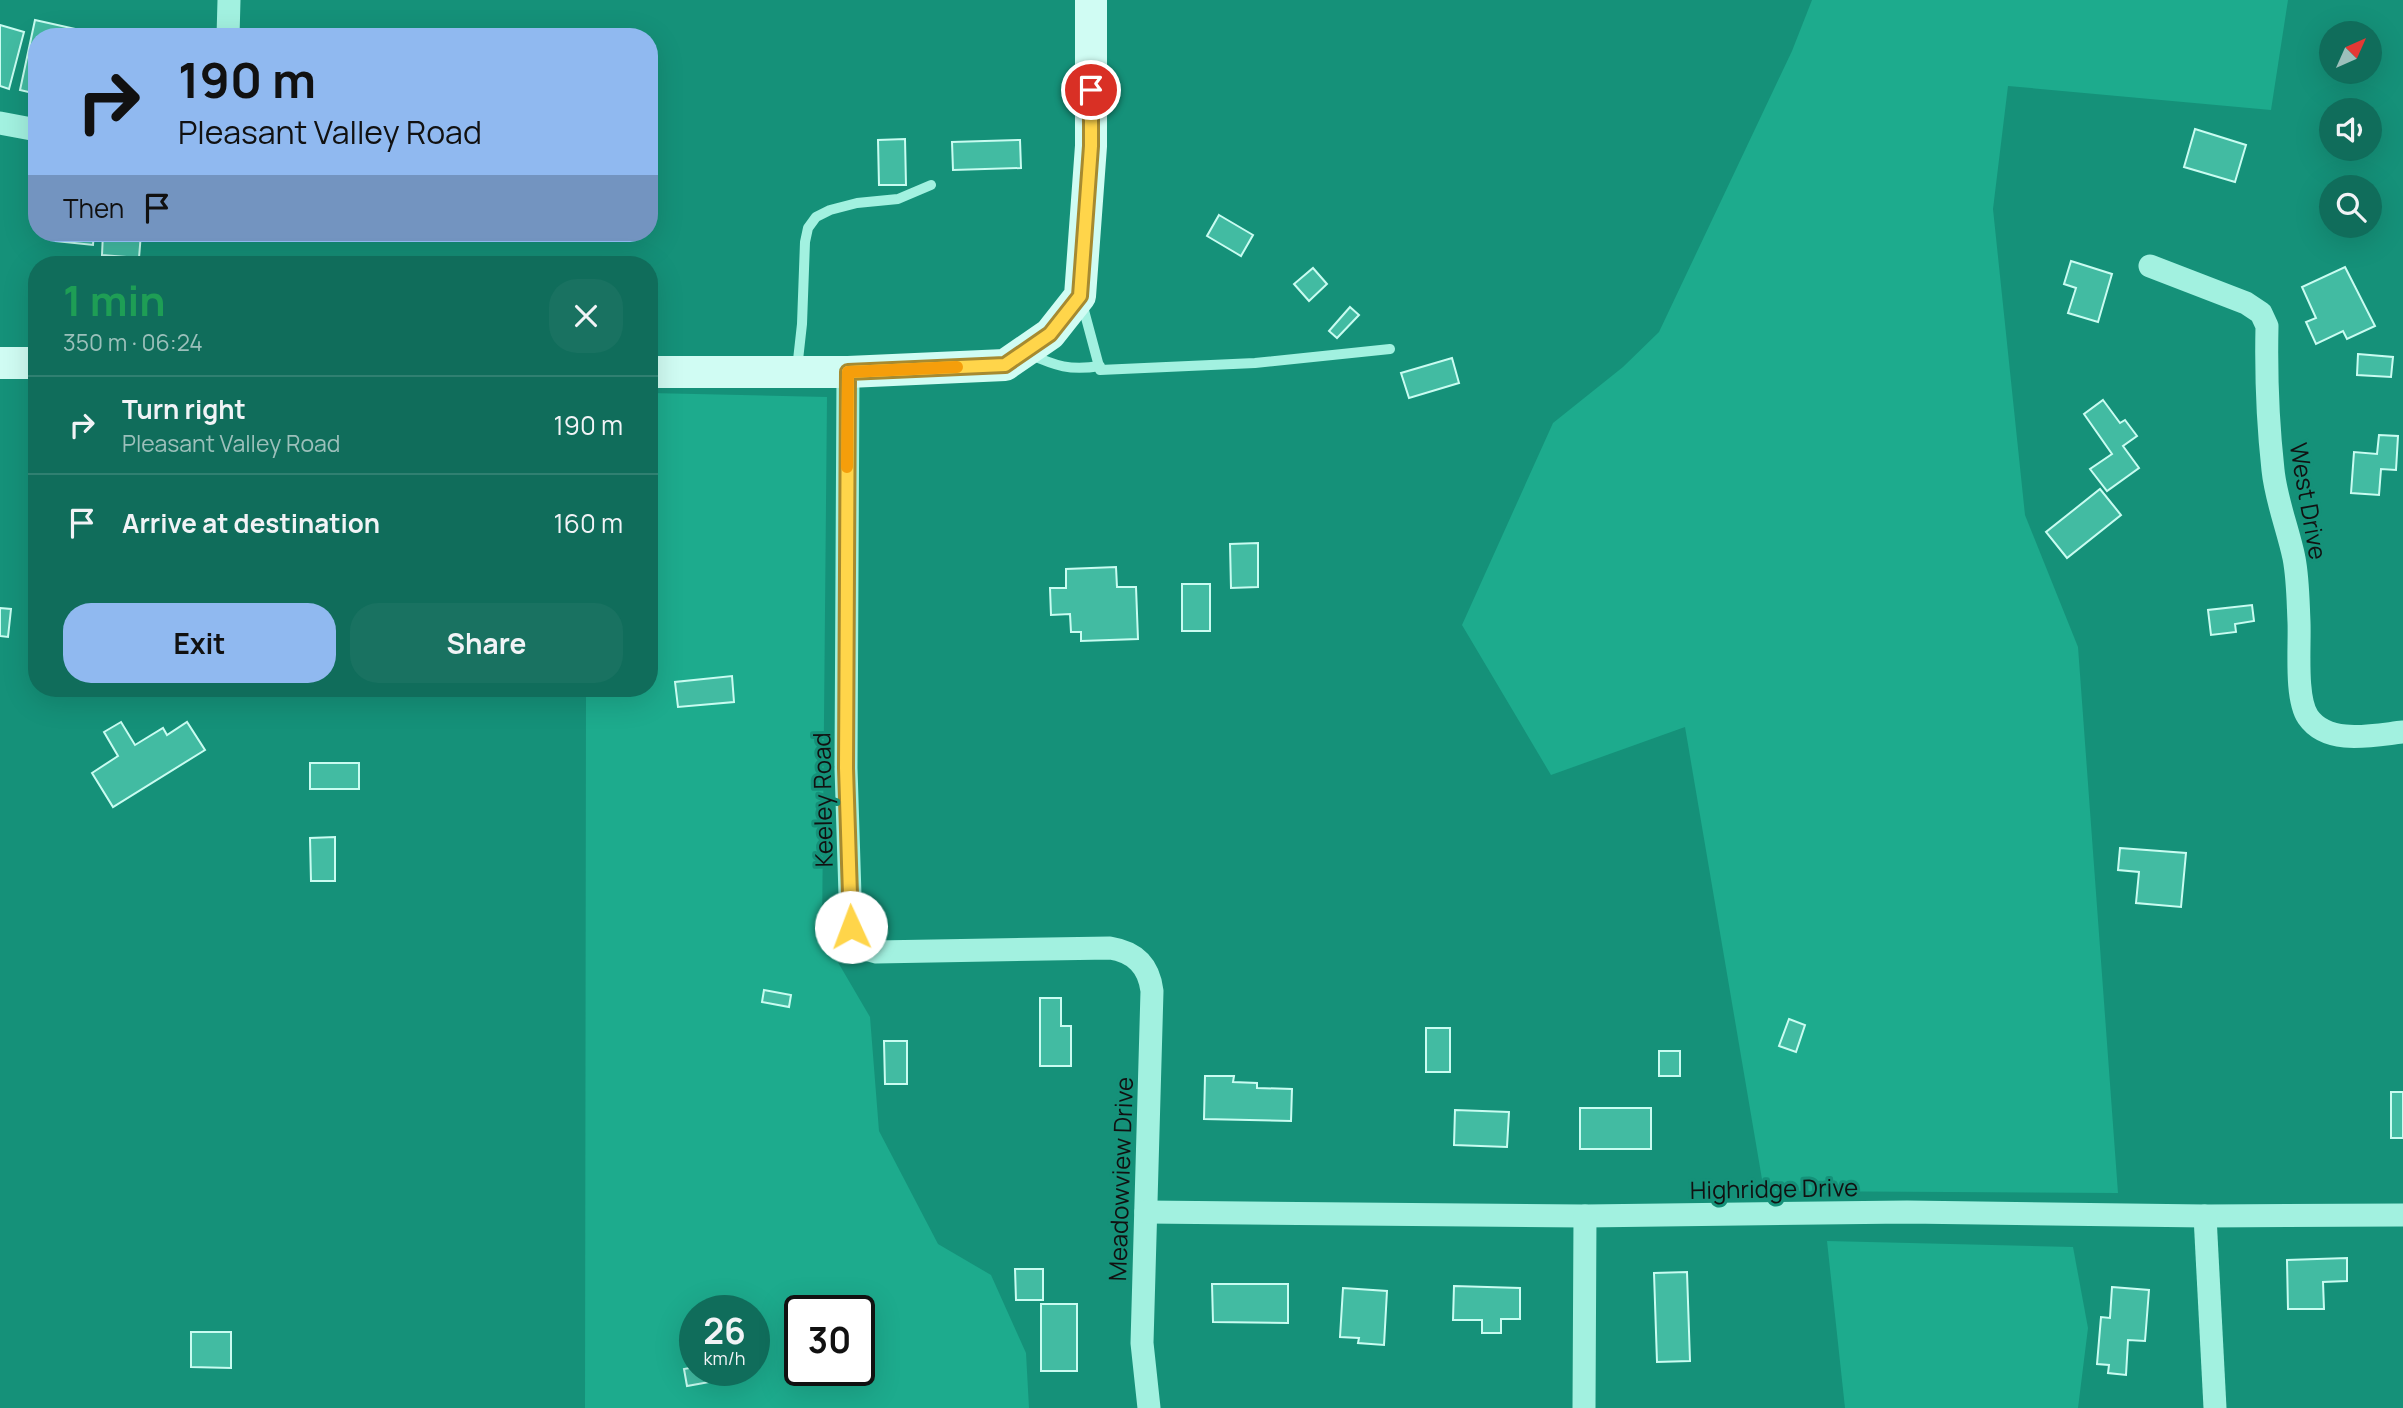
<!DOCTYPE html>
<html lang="en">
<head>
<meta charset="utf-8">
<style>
	body { margin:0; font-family:Manrope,sans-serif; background:#197261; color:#f1f3f6; height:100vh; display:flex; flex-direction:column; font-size:26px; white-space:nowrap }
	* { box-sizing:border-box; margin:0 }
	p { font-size:23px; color:#9cc0bb }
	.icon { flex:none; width:38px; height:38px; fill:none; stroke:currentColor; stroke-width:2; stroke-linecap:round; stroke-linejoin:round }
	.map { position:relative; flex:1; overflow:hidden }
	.drawer { position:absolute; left:28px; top:256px; width:630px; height:441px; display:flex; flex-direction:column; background:#106d5b; border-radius:28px; box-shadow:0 7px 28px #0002 }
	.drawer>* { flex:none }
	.hud { position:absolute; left:28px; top:28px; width:630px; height:214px; border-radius:28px; box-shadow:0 7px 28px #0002; background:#90b9f0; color:#111; overflow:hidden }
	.needle { width:46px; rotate:45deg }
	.controls { position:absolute; left:2319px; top:21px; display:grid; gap:14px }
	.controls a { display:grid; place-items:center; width:63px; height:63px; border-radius:50%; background:#106d5b; box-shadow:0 7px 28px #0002; font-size:35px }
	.speed { position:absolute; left:679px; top:1295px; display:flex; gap:14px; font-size:35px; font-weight:700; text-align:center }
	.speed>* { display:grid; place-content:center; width:91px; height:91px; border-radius:50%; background:#106d5b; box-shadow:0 7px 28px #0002; line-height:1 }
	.speed small { font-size:18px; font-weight:400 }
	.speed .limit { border:4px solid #111; border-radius:10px; background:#fff; color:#111 }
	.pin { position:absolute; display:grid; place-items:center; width:60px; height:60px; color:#fff; margin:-30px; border:4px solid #fff; border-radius:50%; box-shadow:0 2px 7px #0007 }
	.me { position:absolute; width:77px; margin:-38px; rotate:358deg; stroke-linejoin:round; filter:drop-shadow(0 0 5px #0008) }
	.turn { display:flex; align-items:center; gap:24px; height:147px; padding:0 35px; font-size:32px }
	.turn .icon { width:91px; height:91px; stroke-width:2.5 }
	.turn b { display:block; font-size:49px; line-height:60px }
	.then { display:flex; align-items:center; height:66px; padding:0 35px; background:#0003; gap:14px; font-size:26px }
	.round { display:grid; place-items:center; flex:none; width:74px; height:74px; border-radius:28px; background:#197261 }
	.headline { display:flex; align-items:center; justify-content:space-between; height:119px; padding:0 35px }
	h1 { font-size:42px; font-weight:700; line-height:52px; color:#1e9e55 }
	.cta { display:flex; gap:14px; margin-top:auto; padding:14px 35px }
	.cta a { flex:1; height:80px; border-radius:28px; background:#90b9f0; color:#111; font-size:28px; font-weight:700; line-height:80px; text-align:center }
	.cta a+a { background:#197261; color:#f1f3f6 }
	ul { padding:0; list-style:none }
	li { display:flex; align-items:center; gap:21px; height:98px; padding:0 35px; border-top:2px solid #308071 }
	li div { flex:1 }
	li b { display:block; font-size:26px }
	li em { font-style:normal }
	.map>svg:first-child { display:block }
</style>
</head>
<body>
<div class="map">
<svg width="2403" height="1408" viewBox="0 0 2403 1408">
	<rect width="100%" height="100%" fill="#159179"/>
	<g fill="#1dab8d" fill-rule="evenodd">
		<path d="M1812 0H2288L2271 110 2008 86 1993 209 2025 515 2078 647 2118 1193 1764 1191 1685 727 1551 775 1462 625 1553 423 1623 367 1659 332 1792 51Z"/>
		<path d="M649 393 827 397 822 935 870 1017 879 1131 938 1244 991 1275 1026 1353 1029 1408H585L586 688H649ZM695 1311H754V1370H695ZM800 1311H859V1370H800Z"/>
		<path d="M1827 1241 2073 1247 2088 1328 2078 1408H1845Z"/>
	</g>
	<g fill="#42bba2" stroke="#c9fcf1" stroke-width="2">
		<path d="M35 20 80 30 79 37H37V94L20 90Z"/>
		<path d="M0 25 24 32 9 89 0 86Z"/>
		<path d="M2195 129 2246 145 2235 182 2184 167Z"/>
		<path d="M905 139 906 185H879L878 140Z"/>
		<path d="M1020 140 1021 168 953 170 952 142Z"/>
		<path d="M1219 215 1253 235 1241 256 1207 236Z"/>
		<path d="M57 233H94L93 245 56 241Z"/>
		<path d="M103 233H141L139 258 102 255Z"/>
		<path d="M2071 261 2112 274 2098 322 2068 313 2076 288 2064 284Z"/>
		<path d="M2345 267 2375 326 2347 339 2343 331 2316 344 2306 322 2316 318 2302 287Z"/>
		<path d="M1313 268 1327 284 1309 301 1294 284Z"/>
		<path d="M1350 307 1359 315 1337 338 1329 331Z"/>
		<path d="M2358 354 2393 357 2391 377 2357 375Z"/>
		<path d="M1452 358 1459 383 1409 398 1401 373Z"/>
		<path d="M2103 400 2120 423 2125 420 2137 436 2123 446 2139 468 2107 491 2090 469 2112 454 2084 414Z"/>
		<path d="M2379 435 2398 436 2396 470 2381 469 2379 495 2351 493 2354 452 2377 454Z"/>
		<path d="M2100 489 2121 515 2067 558 2046 532Z"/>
		<path d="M1258 543V587L1231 588 1230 544Z"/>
		<path d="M1116 567 1117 587H1136L1138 639 1081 641V632H1071L1070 614 1051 615 1050 588H1066V569Z"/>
		<rect x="1182" y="584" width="28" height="47"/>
		<path d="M2252 605 2254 621 2235 624 2236 632 2211 635 2208 610Z"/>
		<path d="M0 608 11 609 8 637 0 636Z"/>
		<path d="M732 676 734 702 678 707 675 682Z"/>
		<path d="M121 722 135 745 163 728 167 735 187 722 205 750 113 807 92 773 118 756 104 732Z"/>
		<rect x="310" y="763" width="49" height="26"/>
		<path d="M335 837V881H311L310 838Z"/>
		<path d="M2120 848 2186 853 2181 907 2136 903 2139 872 2118 870Z"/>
		<path d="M764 990 791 995 789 1007 762 1002Z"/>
		<path d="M1040 998H1061V1026H1071V1066H1040Z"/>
		<path d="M1789 1019 1805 1025 1796 1052 1779 1046Z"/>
		<rect x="1426" y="1028" width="24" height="44"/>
		<path d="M884 1041H907V1084H885Z"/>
		<rect x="1659" y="1051" width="21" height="25"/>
		<path d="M1205 1076H1234L1233 1082 1257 1083V1088L1292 1089 1291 1121 1204 1119Z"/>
		<rect x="2391" y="1092" width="12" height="46"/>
		<rect x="1580" y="1108" width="71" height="41"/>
		<path d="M1455 1110 1509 1112 1507 1147 1454 1145Z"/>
		<path d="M2347 1258V1281L2323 1282 2324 1309H2288L2287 1260Z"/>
		<path d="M1015 1269H1043V1300H1016Z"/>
		<path d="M1687 1272 1690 1361 1657 1362 1654 1273Z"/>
		<path d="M1212 1284H1288V1323L1213 1322Z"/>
		<path d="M1454 1286 1520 1288V1319H1501V1333H1482V1320H1453Z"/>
		<path d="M2112 1287 2149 1290 2145 1341 2128 1340 2126 1375 2108 1373 2109 1365 2097 1364 2101 1317 2110 1318Z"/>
		<path d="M1343 1288 1387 1291 1384 1345 1358 1343 1359 1338 1340 1337Z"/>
		<rect x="1041" y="1304" width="36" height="67"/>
		<path d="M191 1332H231V1368L191 1367Z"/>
		<path d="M695 1367V1370H713L715 1381 687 1386 684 1369Z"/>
	</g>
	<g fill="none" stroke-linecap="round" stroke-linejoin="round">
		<g stroke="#a2f1e0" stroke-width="10">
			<path d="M1082 303 1100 370 1255 363 1390 349"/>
			<path d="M1029 354C1056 366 1070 371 1100 366"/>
			<path d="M797 369 802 324 805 242 808 228 816 217 830 210 857 203 898 199 931 185"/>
		</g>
		<g stroke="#a2f1e0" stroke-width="23">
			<path d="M228 37 229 0"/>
			<path d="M0 123 37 130"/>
			<path d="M2150 266 2246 303 2261 313 2267 326C2266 372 2268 425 2273 470 2276 500 2288 529 2294 558 2298 579 2298 601 2299 622 2300 646 2295 698 2308 717 2328 746 2374 735 2403 732"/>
			<path d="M848 372 846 768 851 927C855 942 860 949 876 952L1110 948C1135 952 1149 966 1152 991L1142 1343 1149 1408"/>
			<path d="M1146 1212 1585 1216 1907 1212 2205 1216 2403 1215"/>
			<path d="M2205 1216 2215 1408"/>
			<path d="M1584 1408 1585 1216"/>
		</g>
		<g stroke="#d0fcf3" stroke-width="32">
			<path d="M0 363H37"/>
			<path d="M649 372H848L1005 365 1050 334 1080 296 1091 146V0"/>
		</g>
	</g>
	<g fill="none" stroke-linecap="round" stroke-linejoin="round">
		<defs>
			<path id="route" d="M851 927 846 768 848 372 1005 365 1050 334 1080 296 1091 146V90"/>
		</defs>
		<use href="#route" stroke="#a68a30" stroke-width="18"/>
		<use href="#route" stroke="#ffd54a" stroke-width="12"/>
		<path stroke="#f59e0b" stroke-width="12" d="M847 467 848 372 957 367"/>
	</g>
	<g text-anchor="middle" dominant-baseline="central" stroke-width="6" stroke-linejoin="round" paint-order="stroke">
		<g font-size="24" fill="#111" stroke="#159179">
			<text transform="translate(2309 501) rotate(80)">West Drive</text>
			<text transform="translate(822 800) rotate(-91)">Keeley Road</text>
			<text transform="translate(1120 1179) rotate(-88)">Meadowview Drive</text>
			<text transform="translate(1774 1188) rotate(-1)">Highridge Drive</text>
		</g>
	</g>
</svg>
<div class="controls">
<a><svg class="needle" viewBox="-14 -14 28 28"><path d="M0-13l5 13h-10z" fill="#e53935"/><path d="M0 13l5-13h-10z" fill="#9cc0bb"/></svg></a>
<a><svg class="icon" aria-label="sound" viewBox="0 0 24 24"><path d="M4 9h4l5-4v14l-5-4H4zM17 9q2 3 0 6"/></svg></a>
<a><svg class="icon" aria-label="search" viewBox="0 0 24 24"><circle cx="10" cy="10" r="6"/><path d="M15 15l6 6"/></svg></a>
</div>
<div class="speed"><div>26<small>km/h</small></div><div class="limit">30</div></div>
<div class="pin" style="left:1091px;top:90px;background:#d93025"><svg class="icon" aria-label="arrive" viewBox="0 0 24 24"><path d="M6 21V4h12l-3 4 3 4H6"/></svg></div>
<svg class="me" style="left:851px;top:927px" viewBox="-20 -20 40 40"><circle r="19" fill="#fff"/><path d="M0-13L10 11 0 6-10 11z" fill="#ffd54a"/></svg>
<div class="hud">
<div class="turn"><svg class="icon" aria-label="right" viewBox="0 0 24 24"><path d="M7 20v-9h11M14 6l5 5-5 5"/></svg><div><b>190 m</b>Pleasant Valley Road</div></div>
<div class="then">Then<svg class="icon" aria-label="arrive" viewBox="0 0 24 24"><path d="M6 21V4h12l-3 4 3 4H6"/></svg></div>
</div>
<section class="drawer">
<div class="headline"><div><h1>1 min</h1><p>350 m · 06:24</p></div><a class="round"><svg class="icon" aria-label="close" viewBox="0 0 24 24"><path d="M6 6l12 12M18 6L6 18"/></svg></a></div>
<ul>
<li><svg class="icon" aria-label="right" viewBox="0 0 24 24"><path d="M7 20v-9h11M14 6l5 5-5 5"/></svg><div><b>Turn right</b><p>Pleasant Valley Road</p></div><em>190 m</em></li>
<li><svg class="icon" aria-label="arrive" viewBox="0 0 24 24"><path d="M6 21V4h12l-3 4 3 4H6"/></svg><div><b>Arrive at destination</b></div><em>160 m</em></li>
</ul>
<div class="cta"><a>Exit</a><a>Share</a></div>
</section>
</div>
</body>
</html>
